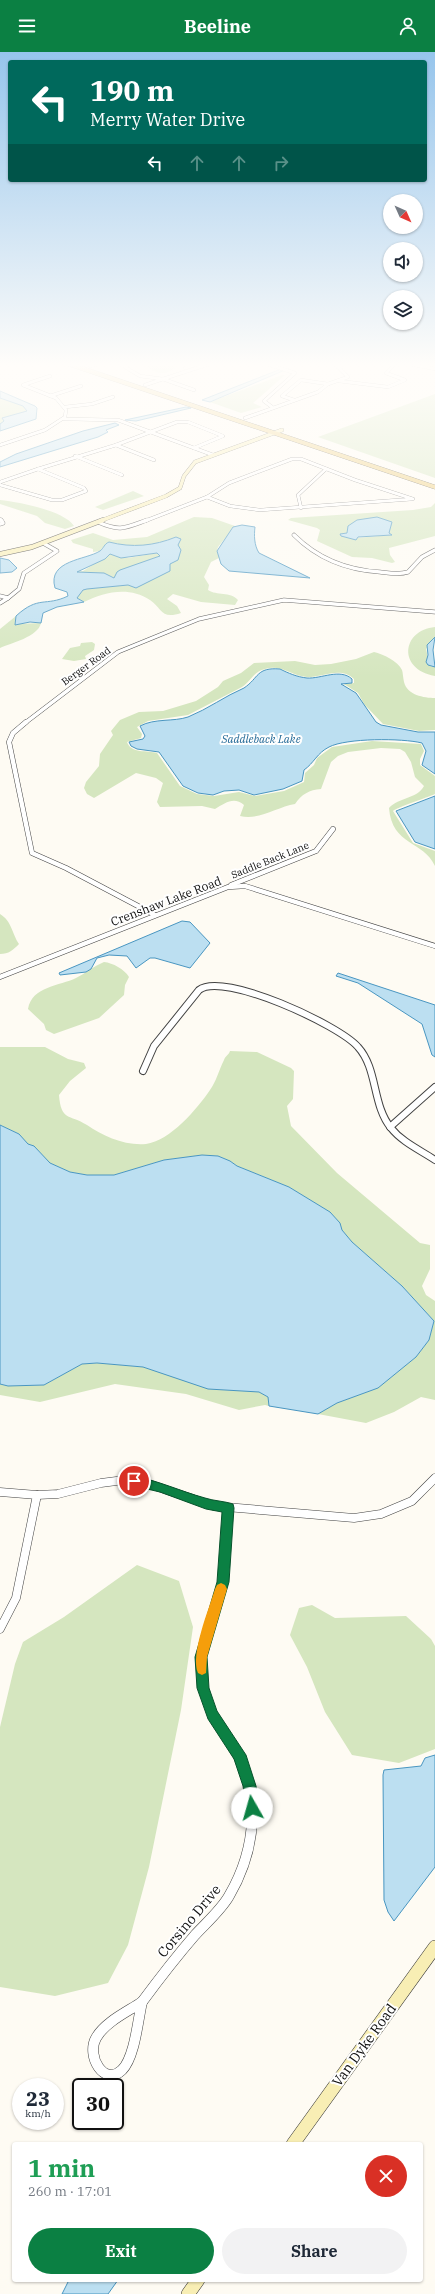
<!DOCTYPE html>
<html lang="en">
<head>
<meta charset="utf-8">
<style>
	body { margin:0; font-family:"IBM Plex Serif",serif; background:#f2f2f3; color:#1f2937; height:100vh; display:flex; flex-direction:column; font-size:15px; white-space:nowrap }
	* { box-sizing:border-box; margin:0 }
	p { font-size:13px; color:#747a83 }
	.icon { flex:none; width:22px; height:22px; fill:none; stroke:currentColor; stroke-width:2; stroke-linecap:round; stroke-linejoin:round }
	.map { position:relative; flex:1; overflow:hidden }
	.side { position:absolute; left:12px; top:2090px; width:411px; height:140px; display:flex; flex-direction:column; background:#fff; border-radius:4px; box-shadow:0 1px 3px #0004 }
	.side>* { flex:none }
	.banner { position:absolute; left:8px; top:8px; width:419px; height:122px; border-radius:4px; box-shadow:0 1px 3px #0004; background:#00695c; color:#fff; overflow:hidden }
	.needle { width:26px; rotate:135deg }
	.fabs { position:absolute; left:383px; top:142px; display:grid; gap:8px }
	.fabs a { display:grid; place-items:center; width:40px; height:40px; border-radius:50%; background:#fff; box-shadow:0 1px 3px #0004; font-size:20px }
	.speed { position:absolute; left:12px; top:2026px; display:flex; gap:8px; font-size:20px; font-weight:700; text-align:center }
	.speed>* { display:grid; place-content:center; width:52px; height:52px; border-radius:50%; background:#fff; box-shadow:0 1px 3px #0004; line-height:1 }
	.speed small { font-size:10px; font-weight:400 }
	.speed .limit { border:2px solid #111; border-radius:6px; background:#fff; color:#111 }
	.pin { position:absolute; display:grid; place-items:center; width:34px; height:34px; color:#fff; margin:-17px; border:2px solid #fff; border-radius:50%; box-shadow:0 1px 4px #0007 }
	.me { position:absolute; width:44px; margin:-22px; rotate:353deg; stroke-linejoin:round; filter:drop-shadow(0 0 3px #0008) }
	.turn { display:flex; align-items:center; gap:14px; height:84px; padding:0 16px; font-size:18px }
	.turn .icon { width:52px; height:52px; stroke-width:2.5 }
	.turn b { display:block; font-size:28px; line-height:34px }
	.lanes { display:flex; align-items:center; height:38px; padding:0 16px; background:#0003; justify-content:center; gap:20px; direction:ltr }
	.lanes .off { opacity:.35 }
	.round { display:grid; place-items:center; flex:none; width:42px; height:42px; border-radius:21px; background:#f2f2f3 }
	.summary { display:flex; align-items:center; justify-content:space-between; height:68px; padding:0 16px }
	h1 { font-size:24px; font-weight:700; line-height:30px; color:#1e9e55 }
	.primary-button { display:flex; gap:8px; margin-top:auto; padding:8px 16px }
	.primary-button a { flex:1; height:46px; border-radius:24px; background:#0b8043; color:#fff; font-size:16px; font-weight:700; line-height:46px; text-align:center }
	.primary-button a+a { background:#f2f2f3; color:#1f2937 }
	header { display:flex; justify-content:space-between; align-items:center; height:52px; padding:0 16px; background:#0b8043; color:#fff; font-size:18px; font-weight:700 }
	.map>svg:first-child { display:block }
</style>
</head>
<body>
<header><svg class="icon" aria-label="menu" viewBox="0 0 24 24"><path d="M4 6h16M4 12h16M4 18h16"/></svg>Beeline<svg class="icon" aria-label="person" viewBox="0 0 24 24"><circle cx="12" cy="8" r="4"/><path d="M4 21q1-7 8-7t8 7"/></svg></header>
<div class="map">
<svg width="435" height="2242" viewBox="0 0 435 2242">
	<rect width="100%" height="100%" fill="#fefbf3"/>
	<g fill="#d5e6bf" fill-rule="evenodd">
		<path d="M145 312H175V316C164 325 153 321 145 312Z"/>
		<path d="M282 323H285L253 351 262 355 241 361 210 350Z"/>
		<path d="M435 342V426L318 385Z"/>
		<path d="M0 346 23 354 27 359 7 365 3 371 0 372Z"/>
		<path d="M133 439 144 444 103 458 95 455Z"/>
		<path d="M0 448C19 450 65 459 74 474L65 477 45 471 37 464 0 452Z"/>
		<path d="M435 451V484L389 496 390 503 395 510 392 511 372 506 352 505 317 489 320 478 317 476 288 468 291 466 413 458 431 455ZM391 472 389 481 391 483 356 486 341 482 347 481 348 478Z"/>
		<path d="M194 465 212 466 235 474 218 495 217 499 219 506 211 510 204 525 209 533 208 538C217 544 230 539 238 548L235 553 201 550 173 542 167 547 177 554 181 561C161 568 162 556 150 548 129 534 104 540 84 550L77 546 83 538 87 537 128 533 136 536 170 519V512L174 509 178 493 176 485C153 494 132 496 109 490L100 499 93 500V497L73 491 71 488 93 481 113 488 147 485Z"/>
		<path d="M157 501 160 504 157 505 121 518 115 526 104 521 76 520 83 519 110 502 128 506Z"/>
		<path d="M16 564 15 572 41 571C38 585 11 591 0 596V577Z"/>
		<path d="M435 575V585L426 597 430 614 435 615V624C397 617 402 578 435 575Z"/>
		<path d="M92 590 95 592 94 598 85 604 86 607 74 609 62 607 70 596 80 594 81 591Z"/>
		<path d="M374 600C383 602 398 609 402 618 403 621 403 626 404 630 407 643 424 646 435 646V678L419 679 383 672 364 652 358 641 344 632 354 631V627C341 614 323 625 307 625 292 624 281 612 265 617 253 620 251 629 242 635L188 663 148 669 137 675 142 682 141 686 127 690C131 702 147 698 157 701L180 734 197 742 214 744 239 740 255 744 284 739 304 730 305 721 314 713 317 706 332 695 372 689 421 692 424 699 420 707V713L435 724V742C428 745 396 756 393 759L413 791 435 799V814C423 788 392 794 389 756 399 745 417 747 424 734L415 725 411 710 405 700 400 697 381 696 348 700 338 704 331 710 321 737C309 738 302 742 295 752 277 755 258 769 240 764L244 753C234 744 225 751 215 757L202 754 160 755 157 750 163 731 156 726 136 721 94 746 87 742 84 736 86 730 99 714 100 702 113 683 111 679 120 668 139 660 163 659 196 649 218 635 223 629 241 621 254 611 295 609 315 613 331 612 356 607Z"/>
		<path d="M0 862C12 869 12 882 19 892 13 898 9 902 0 902Z"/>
		<path d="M104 910C113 911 124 917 129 925L125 933 124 943 99 966 54 982 46 978 44 972 28 957C32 934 60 934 76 926 86 921 94 914 104 910Z"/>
		<path d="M0 995H45L68 1007 84 1011 86 1016 70 1029 59 1043C61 1069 69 1062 87 1073 103 1084 125 1094 146 1092 170 1089 197 1057 210 1038 216 1030 219 1018 224 1008 225 1004 229 1003 230 999L257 1000 291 1016 294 1019 293 1047 287 1054 291 1074 337 1121 420 1191 430 1193V1217L422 1234 426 1243 435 1249V1348L421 1345 394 1360 366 1371 318 1362 337 1351 378 1336 416 1305 429 1288 434 1269 402 1234 352 1190 342 1178 340 1171 330 1160 289 1135 237 1114 230 1109 218 1104 202 1103 164 1108 114 1123H87L70 1120 50 1111 34 1094 28 1093 19 1082 0 1073Z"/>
		<path d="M98 1311 143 1315 183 1327 259 1340 268 1345 269 1354 265 1353 239 1358 186 1342 115 1332 40 1350 0 1343V1332L8 1334 44 1333 82 1312Z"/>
		<path d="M137 1513 179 1529 193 1575 181 1658 149 1815 128 1893 108 1931 55 1944 0 1935V1675L15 1612 23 1590 64 1565Z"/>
		<path d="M312 1553 335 1566 406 1564 431 1587 435 1594V1697L399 1711 352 1703 325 1660 307 1615 290 1583 299 1556Z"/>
	</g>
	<g fill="#bcdff1" stroke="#4996c1" fill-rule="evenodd">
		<path d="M281 317 285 318 210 350 202 348Z"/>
		<path d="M0 339 35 354 37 356 36 367 0 379V372L4 369 2 366 27 359 23 354 0 346Z"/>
		<path d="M186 355 191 356 136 369 125 368Z"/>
		<path d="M115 371 119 373 106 378 108 380 98 385 0 415V410L16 402 83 379Z"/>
		<path d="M377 465 392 470 389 481 392 483 358 485 356 488 341 484 340 482 347 481 348 474 357 468Z"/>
		<path d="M242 473 255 475C254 483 254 493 259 501L310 526 229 519 221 512 217 499 233 475Z"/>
		<path d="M176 485 181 487 178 493 181 498 178 508 170 512V519L136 536 128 533 87 537 83 538 77 546 84 550 57 555 43 561 41 571 30 570 15 573 16 564C39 543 45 555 68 544L67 540 55 536C47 508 86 508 100 499 104 496 104 492 109 490 132 496 154 494 176 485ZM157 501 160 504 157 505 120 518 117 520 114 526 104 521 77 520 105 507 110 502 121 506Z"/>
		<path d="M0 506 9 508 17 516 12 520 0 521Z"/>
		<path d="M435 585 433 598 435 615 428 613 426 610 428 603 427 593Z"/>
		<path d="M280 617C288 621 297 625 307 626 321 627 340 616 352 627V631L341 632 356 641 376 670 381 673 418 680H435V722L422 713 426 699 422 691C402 686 346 686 329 695 317 701 314 711 304 718L302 729 283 737 254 743 239 738 224 739 213 743 198 741 183 734 159 700 137 697 131 694 129 690 143 687 145 684 140 674C155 666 173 670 188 665 208 657 225 644 244 636 259 626 256 615 280 617Z"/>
		<path d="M435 744V797L415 790 396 759Z"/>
		<path d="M182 869 190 870 210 891 190 916 155 906H150L136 916 127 904 109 903 97 906 91 917 86 920 60 923 59 921Z"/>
		<path d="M338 921 435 953V1005L432 1003 422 972 358 931 336 924Z"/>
		<path d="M0 1073 19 1082 28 1092 34 1094 50 1111 70 1120 87 1123H114L164 1108 202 1103 218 1104 230 1109 237 1114 289 1135 330 1160 340 1171 342 1178 352 1190 402 1234 434 1269 429 1288 416 1305 378 1336 337 1351 318 1362 269 1354 268 1345 259 1340 208 1337 143 1315 97 1311 82 1312 44 1333 8 1334 0 1332Z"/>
		<path d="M435 1703V1815L394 1869 388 1860 384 1848 383 1723 384 1718 421 1714 425 1706Z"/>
		<path d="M69 2228H118L108 2242H62Z"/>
	</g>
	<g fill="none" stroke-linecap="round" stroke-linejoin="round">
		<defs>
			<g id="street-far5">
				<path d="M124 312 125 315 140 324 163 327 145 333"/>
				<path d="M267 312 295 321 264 349 272 355"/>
				<path d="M410 312 435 317"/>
				<path d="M90 314 99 312"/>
				<path d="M185 316 197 312"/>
				<path d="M163 327 209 312H207"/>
				<path d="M163 327 194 338"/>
				<path d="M339 329 388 335 405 328 386 321 395 312"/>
				<path d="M50 344 81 334"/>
				<path d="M294 348 282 344 301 328 328 332"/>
				<path d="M65 355 92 352 113 345"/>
				<path d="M245 366 318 340 328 332 348 325 335 312"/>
				<path d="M64 367 118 368 213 403"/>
				<path d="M0 393 45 378 65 365 66 358 56 346 23 333 50 324"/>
				<path d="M116 393 154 408"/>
				<path d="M75 404 122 423"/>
				<path d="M292 407H301L355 428 413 447 260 458 230 454 207 445 229 431Z"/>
				<path d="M38 417 116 393 177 370H188L223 384 194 396"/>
				<path d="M0 430 38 417 84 436 86 439 62 448H52L0 433"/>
				<path d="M301 456 298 443 326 417"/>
				<path d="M0 467 2 469"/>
				<path d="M145 469 207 445"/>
			</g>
			<g id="street-far4">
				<path d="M98 470C120 480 125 476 147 468"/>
				<path d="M0 472 3 471 1 468"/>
				<path d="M294 483C318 507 346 518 380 520 389 521 399 523 408 520L422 505 435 498"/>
				<path d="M0 544 8 546 0 551"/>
				<path d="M8 546 19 537 24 521 57 499 43 491"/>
				<path d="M25 671 118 600 199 567 284 548 435 560"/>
			</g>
			<g id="street-far3">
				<path d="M26 670 13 681 9 690 32 801 66 816 155 863"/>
				<path d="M231 833 316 799 333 777"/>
				<path d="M0 925 228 835 245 834 435 894"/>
			</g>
			<g id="street-far2">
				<path d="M143 1019 154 994 199 938C223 919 339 973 358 995 378 1017 372 1053 391 1076 402 1090 420 1098 435 1108"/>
				<path d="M390 1075 435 1035"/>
			</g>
			<g id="street-far1">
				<path d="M0 1440 37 1443 58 1442 101 1431 124 1428 143 1430 214 1454 354 1466 381 1462 412 1449 435 1426"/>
				<path d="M229 1456 223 1530 201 1605 203 1636 212 1662 232 1692"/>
				<path d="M0 1577 16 1546 37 1443"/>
			</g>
			<g id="street">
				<path d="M142 1950C138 1967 135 2005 122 2018 104 2035 86 2004 96 1986 105 1970 127 1960 142 1950Z"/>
				<path d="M142 1950C159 1927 176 1905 195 1883 206 1871 221 1858 229 1844 257 1796 262 1738 231 1691"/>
			</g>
			<path id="secondary-far2" d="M100 469 166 444 180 436 184 424 195 410 282 378"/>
			<path id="secondary-far1" d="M0 502 32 495 103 468"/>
			<g id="secondary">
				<path d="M293 2092 435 1895"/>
				<path d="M188 2242 198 2228"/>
			</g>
			<path id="primary" d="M69 312 435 435"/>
		</defs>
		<use href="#street-far5" stroke="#424242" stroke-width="3.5"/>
		<use href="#street-far4" stroke="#424242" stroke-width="4.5"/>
		<use href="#street-far3" stroke="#424242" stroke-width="5.5"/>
		<use href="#street-far2" stroke="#424242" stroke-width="8"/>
		<use href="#street-far1" stroke="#424242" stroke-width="9"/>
		<use href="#street" stroke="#424242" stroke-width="11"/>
		<use href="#secondary-far2" stroke="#313131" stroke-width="4"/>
		<use href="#secondary-far1" stroke="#313131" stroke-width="5.5"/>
		<use href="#secondary" stroke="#313131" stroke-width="14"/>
		<use href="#primary" stroke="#202020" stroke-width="4.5"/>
		<use href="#street-far5" stroke="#fff" stroke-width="3"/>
		<use href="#street-far4" stroke="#fff" stroke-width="3.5"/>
		<use href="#street-far3" stroke="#fff" stroke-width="4.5"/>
		<use href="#street-far2" stroke="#fff" stroke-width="6"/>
		<use href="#street-far1" stroke="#fff" stroke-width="8"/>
		<use href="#street" stroke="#fff" stroke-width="10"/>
		<use href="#secondary-far2" stroke="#f8eeb4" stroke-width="3.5"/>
		<use href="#secondary-far1" stroke="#f8eeb4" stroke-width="4.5"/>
		<use href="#secondary" stroke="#f8eeb4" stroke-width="13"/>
		<use href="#primary" stroke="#eccb75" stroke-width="4"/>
	</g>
	<linearGradient id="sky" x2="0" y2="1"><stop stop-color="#96c5ec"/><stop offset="0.5" stop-color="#fffdfa"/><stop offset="1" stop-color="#fffdfa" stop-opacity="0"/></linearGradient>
	<rect width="435" height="626" fill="url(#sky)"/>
	<path fill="#0b8043" stroke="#07532c" d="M134 1424C159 1429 180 1439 205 1446 214 1449 224 1449 233 1452L234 1456 229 1530 207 1605 209 1636 217 1659 246 1703 256 1734 259 1756 257 1761 252 1763 247 1761 243 1734 234 1707 208 1667 197 1636 195 1605 217 1530 222 1460 206 1457 160 1440 130 1433 128 1429Z"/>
	<path fill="#f59e0b" d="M221 1531 225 1533 227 1537 207 1605 206 1621 202 1623 198 1621C190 1602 209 1557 215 1537L217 1533Z"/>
	<g text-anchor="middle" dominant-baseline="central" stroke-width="4" stroke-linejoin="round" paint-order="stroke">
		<g font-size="10" fill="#0f0f0f" stroke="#fff">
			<text transform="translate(86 614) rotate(-36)">Berger Road</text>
			<text transform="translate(270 808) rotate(-22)">Saddle Back Lane</text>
		</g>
		<g font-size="11" font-style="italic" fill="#236997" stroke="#fff">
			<text x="261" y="687">Saddleback Lake</text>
		</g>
		<g font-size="12" fill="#0f0f0f" stroke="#fff">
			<text transform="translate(166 849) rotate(-21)">Crenshaw Lake Road</text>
		</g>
		<g font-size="14" fill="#0f0f0f" stroke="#fff">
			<text transform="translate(189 1869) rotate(-50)">Corsino Drive</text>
			<text transform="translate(364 1993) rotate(-54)">Van Dyke Road</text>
		</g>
	</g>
</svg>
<div class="fabs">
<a><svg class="needle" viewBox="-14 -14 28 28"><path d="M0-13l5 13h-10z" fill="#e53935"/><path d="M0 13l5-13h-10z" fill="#747a83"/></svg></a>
<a><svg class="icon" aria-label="sound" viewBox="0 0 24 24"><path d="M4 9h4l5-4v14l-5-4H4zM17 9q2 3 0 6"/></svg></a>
<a><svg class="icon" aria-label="layers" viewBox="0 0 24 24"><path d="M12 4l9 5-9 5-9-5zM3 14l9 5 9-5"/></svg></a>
</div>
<div class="speed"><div>23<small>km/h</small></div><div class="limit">30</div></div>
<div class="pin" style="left:134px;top:1429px;background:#d93025"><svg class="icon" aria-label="arrive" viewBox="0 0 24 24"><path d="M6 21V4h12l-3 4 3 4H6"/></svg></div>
<svg class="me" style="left:252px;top:1756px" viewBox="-20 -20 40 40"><circle r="19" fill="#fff"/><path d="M0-13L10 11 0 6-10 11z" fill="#0b8043"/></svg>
<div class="banner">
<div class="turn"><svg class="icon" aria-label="left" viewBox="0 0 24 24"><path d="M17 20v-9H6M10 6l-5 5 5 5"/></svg><div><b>190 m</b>Merry Water Drive</div></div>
<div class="lanes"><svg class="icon" aria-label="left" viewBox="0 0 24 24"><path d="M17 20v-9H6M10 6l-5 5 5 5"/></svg><svg class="icon off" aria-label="ahead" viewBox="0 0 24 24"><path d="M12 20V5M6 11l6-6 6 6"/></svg><svg class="icon off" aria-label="ahead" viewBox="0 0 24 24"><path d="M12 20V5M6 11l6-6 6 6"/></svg><svg class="icon off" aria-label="right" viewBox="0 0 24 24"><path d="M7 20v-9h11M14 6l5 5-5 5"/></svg></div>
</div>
<section class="side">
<div class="summary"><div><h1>1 min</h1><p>260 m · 17:01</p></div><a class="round" style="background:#d93025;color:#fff"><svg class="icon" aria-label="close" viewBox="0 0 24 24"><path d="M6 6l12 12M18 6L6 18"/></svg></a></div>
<div class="primary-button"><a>Exit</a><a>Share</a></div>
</section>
</div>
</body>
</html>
